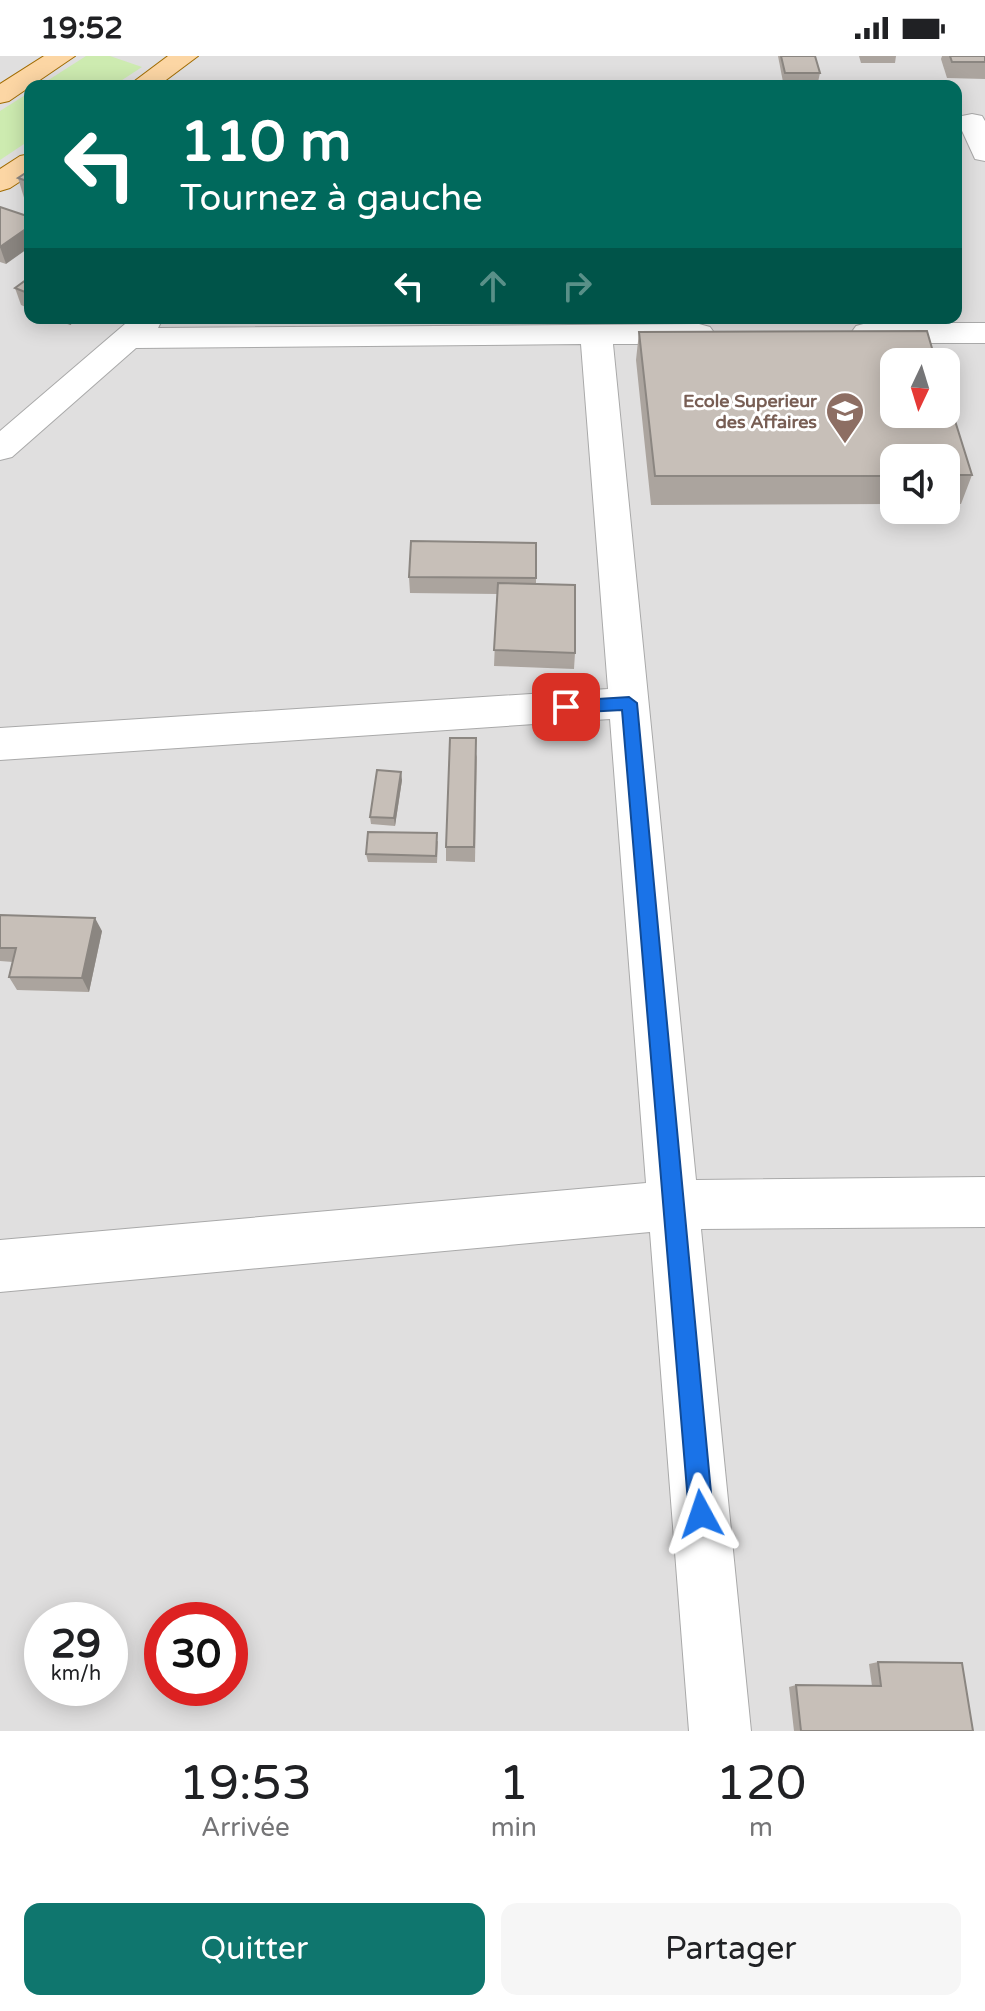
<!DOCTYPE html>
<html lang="fr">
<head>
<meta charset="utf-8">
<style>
	body { margin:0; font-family:"Varela Round",sans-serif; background:#f6f6f6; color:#202124; height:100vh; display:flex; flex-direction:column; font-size:30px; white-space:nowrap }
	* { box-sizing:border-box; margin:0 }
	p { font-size:26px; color:#757577 }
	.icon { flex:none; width:44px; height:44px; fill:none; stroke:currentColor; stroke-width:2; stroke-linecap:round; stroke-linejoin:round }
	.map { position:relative; height:1675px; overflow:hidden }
	.sheet { display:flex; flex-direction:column; background:#fff; flex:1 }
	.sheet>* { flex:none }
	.top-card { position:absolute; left:24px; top:24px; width:938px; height:244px; border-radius:16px; box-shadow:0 4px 20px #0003; background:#00695c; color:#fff; overflow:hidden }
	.needle { width:52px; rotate:184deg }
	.fabs { position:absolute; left:880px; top:292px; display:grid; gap:16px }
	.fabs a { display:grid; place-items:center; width:80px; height:80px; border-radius:16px; background:#fff; box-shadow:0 4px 20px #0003; font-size:40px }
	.speed { position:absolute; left:24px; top:1546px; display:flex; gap:16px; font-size:40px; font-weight:700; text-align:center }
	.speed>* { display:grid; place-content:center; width:104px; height:104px; border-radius:50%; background:#fff; box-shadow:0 4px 20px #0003; line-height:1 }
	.speed small { font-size:20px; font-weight:400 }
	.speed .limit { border:12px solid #d22; background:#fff; color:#111 }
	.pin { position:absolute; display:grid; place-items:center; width:68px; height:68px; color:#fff; margin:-34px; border-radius:16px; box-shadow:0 4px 12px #0006 }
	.me { position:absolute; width:88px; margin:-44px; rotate:355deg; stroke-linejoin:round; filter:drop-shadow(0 0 6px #0008) }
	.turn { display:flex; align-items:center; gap:28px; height:168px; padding:0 24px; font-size:36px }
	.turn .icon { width:104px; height:104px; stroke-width:2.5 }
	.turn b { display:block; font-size:56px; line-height:68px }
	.lanes { display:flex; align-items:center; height:76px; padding:0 24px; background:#0003; justify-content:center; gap:40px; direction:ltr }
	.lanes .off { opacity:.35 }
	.eta { display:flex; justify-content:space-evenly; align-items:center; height:136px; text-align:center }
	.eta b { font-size:48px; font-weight:600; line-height:56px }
	.button { display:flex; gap:16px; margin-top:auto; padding:16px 24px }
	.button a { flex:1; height:92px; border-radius:16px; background:#0f766e; color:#fff; font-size:32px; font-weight:600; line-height:92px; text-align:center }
	.button a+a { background:#f6f6f6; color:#202124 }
	.status { display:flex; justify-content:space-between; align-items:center; height:56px; padding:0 40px; background:#fff; direction:ltr }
	.status svg { height:22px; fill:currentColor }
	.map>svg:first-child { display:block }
</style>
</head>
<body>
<div class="status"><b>19:52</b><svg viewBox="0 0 49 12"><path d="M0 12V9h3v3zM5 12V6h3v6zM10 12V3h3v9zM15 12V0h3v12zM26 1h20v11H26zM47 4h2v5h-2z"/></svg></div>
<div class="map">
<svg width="985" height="1675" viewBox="0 0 985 1675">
	<rect width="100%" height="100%" fill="#f2efe9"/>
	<path fill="#e0dfdf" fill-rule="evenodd" d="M0 0H985V1675H0ZM30 30H956V262H30ZM894 306H946V358H894ZM894 402H946V454H894ZM42 1564H110V1632H42ZM162 1564H230V1632H162Z"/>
	<g fill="#cdebb0">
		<path d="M86 0H110L142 11 113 30H39Z"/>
		<path d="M30 36V84L0 104V55Z"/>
	</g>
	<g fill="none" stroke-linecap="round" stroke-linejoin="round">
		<defs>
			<g id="minor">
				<path d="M972 58 982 60 985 65V105L975 103 958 66 962 60Z"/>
				<path d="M132 262H163L158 272 699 268 710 271 715 278 710 285 699 288H613L696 1124 985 1121V1171L701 1173 751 1675H689L650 1176 0 1236V1184L646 1127 610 663 0 704V672L608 633 581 288 136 292 12 401 0 404V375Z"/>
				<path d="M867 267H985V287H867L856 284 851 277 856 270Z"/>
			</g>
			<g id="primary">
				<path d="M44 0H75L9 45 0 47V28Z"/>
				<path d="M168 0H198L158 30H128Z"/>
				<path d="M30 98V119L10 132 0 135V113L20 100Z"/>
			</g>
		</defs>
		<use href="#minor" stroke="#a9a9a9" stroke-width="2"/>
		<use href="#primary" stroke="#a06b00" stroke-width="2"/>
		<use href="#minor" fill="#fff" fill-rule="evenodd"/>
		<use href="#primary" fill="#fcd6a4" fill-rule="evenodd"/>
	</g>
	<g fill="#aba49e">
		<path d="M778 0H815L820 17 818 26H783Z"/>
		<path d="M859 0H896L895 7H861Z"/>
		<path d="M942 0H985V23L947 22 941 3Z"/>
		<path d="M30 114V147L25 145 18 122Z"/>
		<path d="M0 151 6 208 0 206Z"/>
		<path d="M30 221V253L21 249 15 232Z"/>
		<path d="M52 262H80L70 269Z"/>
		<path d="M626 262H672V265H627Z"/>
		<path d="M927 275 936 306H894V358H946V336L972 419 961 448H946V402H894V448L651 449 636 304 639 276Z"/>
		<path d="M536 487V528L575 597 574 613 494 610 497 538 410 537 409 521Z"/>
		<path d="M477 698 475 806 446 805V791Z"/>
		<path d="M402 724 395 770 371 768 370 761Z"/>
		<path d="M438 785 437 807 368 806 366 798Z"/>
		<path d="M0 859 102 875 89 936 17 934 9 921 13 906 0 905Z"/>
		<path d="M878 1606 973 1675H794L789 1631 796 1629 872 1630 869 1608Z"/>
	</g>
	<g fill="#8b8681">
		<path d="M30 170V191L6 208 0 191Z"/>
		<path d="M68 262H80L70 269Z"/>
		<path d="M401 716 402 724 395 770 394 762Z"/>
		<path d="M95 862 102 875 89 936 82 922Z"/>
	</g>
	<g fill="#c7bfb8" stroke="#8b8681" stroke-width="2">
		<path d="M781 0H815L820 17H785Z"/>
		<path d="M950 0H985V6H952Z"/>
		<path d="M30 114V126L18 122Z"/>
		<path d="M0 151 30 161V170L0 191Z"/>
		<path d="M30 221V238L15 232Z"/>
		<path d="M927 275 936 306H894V358H946V336L972 419H946V402H894V420H655L639 276Z"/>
		<path d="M411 485 536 487V522L409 521Z"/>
		<path d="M498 527 575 529V597L494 594Z"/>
		<path d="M450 682H476L474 791H446Z"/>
		<path d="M377 714 401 716 394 762 370 761Z"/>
		<path d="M368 776 437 777 436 800 366 798Z"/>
		<path d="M0 859 95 862 82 922 9 921 16 892H0Z"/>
		<path d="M878 1606 962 1607 973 1675H801L796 1629 881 1630Z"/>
	</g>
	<path fill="#1a73e8" stroke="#114b97" stroke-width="2" d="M629 641 637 647 713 1458 710 1467 701 1470 693 1467 689 1458 622 654 566 657 558 651 566 645Z"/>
	<defs>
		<symbol id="university-pin" viewBox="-11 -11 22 30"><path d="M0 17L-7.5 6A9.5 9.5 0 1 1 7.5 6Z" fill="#8d6e63" stroke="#fff"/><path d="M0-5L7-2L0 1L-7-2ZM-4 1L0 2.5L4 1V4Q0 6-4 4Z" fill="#fff"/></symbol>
	</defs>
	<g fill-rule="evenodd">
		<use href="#university-pin" x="823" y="333" width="44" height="60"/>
	</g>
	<g text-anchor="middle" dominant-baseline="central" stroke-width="6" stroke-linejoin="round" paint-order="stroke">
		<g font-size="18" font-weight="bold" fill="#785e54" stroke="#fff" text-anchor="end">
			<text x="817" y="345">Ecole Superieur<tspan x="817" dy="21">des Affaires</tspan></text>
		</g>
	</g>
</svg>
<div class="fabs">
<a><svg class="needle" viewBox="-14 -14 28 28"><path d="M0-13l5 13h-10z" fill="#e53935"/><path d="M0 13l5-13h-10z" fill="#757577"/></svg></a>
<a><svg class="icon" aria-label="sound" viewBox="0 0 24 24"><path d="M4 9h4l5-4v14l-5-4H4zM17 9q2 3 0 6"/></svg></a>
</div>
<div class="speed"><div>29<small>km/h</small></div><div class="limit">30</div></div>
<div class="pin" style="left:566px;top:651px;background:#d93025"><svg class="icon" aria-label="arrive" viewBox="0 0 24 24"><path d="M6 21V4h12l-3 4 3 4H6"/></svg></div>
<svg class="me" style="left:701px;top:1458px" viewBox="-20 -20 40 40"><path d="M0-17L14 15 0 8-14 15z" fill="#1a73e8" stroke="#fff" stroke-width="4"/></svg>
<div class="top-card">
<div class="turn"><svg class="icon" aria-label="left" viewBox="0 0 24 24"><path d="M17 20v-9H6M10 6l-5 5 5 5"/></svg><div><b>110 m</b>Tournez à gauche</div></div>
<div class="lanes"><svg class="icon" aria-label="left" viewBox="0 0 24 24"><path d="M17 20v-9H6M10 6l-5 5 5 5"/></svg><svg class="icon off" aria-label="ahead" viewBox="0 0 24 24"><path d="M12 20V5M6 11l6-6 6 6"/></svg><svg class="icon off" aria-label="right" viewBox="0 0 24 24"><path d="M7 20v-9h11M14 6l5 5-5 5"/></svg></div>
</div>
</div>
<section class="sheet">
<div class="eta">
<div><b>19:53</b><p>Arrivée</p></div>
<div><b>1</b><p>min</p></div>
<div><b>120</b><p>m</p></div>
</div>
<div class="button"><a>Quitter</a><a>Partager</a></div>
</section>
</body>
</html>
